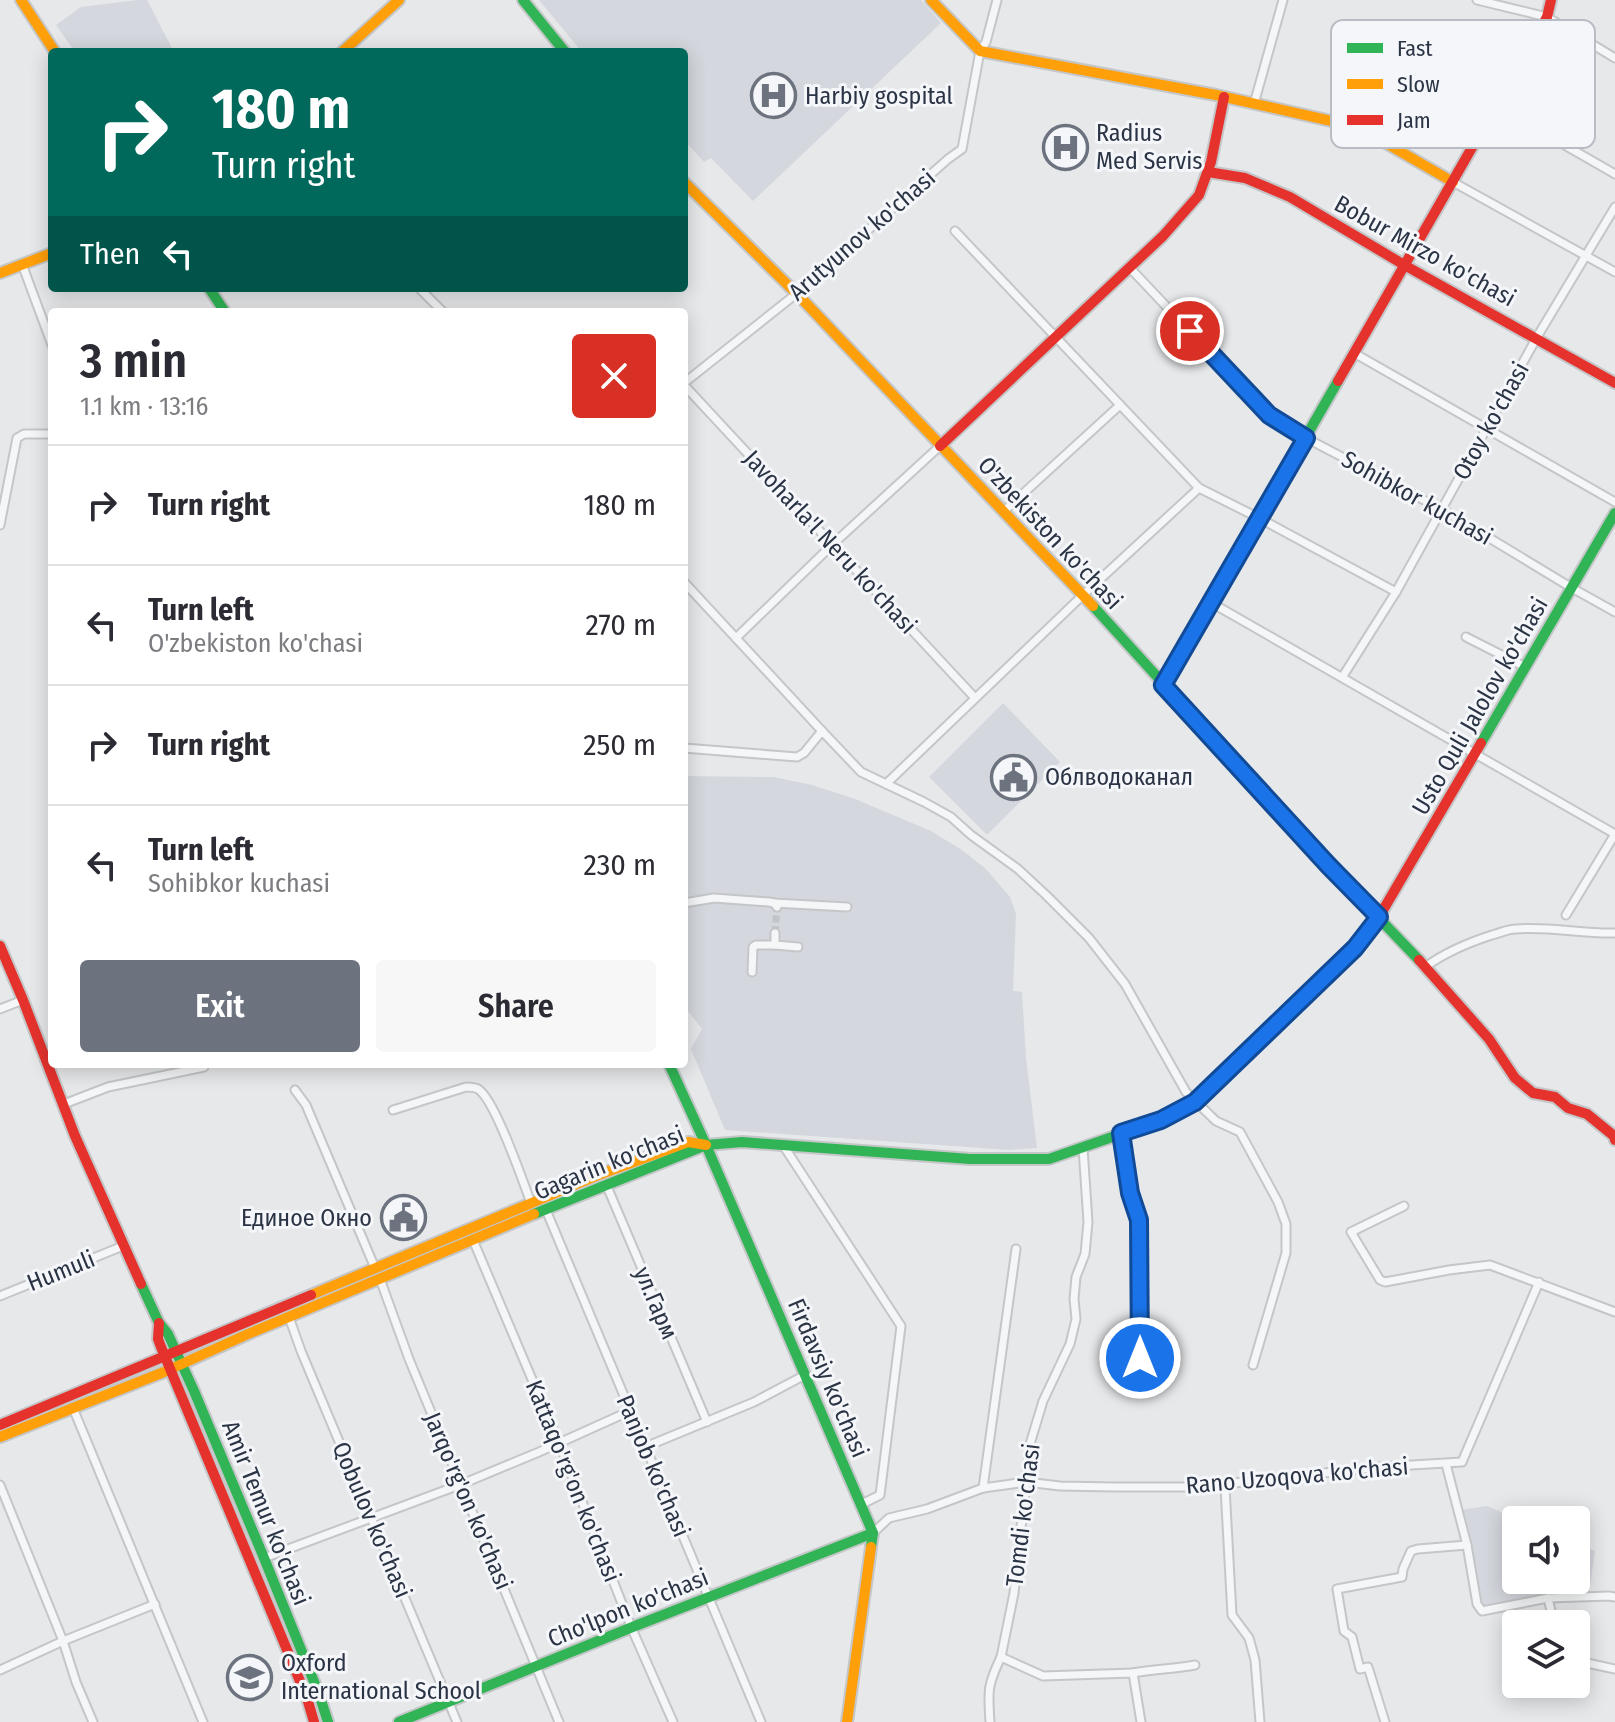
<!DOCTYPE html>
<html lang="en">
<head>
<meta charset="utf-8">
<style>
	body { margin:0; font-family:"Fira Sans Condensed",sans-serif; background:#f7f7f7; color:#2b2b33; height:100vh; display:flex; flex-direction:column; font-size:30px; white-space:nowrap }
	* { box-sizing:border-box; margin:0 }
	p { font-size:26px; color:#7c7c81 }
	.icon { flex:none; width:44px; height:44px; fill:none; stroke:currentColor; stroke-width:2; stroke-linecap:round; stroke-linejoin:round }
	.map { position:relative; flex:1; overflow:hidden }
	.sheet { position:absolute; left:48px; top:308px; width:640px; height:760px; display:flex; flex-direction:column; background:#fff; border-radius:8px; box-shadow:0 4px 20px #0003 }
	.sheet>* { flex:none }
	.guide { position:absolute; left:48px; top:48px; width:640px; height:244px; border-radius:8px; box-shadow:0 4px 20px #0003; background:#00695c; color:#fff; overflow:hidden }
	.tools { position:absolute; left:1502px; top:1506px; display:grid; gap:16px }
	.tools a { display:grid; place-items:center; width:88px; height:88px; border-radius:8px; background:#fff; box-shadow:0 4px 20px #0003; font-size:40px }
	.pin { position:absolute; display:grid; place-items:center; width:68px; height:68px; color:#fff; margin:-34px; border:4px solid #fff; border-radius:50%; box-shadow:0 2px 8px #0007 }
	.me { position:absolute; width:88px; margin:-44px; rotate:0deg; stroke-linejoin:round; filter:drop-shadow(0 0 6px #0008) }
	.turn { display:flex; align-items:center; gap:28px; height:168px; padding:0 32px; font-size:36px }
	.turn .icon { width:104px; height:104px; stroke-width:2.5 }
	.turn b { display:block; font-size:56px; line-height:68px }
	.then { display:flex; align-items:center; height:76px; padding:0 32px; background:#0003; gap:16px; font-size:30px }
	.round { display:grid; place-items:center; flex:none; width:84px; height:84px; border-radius:8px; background:#f7f7f7 }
	.overview { display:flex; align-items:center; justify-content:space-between; height:136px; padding:0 32px }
	h1 { font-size:48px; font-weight:600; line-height:60px }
	.action { display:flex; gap:16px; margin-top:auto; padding:16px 32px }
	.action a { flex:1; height:92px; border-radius:8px; background:#6c737f; color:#fff; font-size:32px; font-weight:600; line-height:92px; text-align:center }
	.action a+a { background:#f7f7f7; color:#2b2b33 }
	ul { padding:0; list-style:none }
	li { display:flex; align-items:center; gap:24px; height:120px; padding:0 32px; border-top:2px solid #e1e1e2 }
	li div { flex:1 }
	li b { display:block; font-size:30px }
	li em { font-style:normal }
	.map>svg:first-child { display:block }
</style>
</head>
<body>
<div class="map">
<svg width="1615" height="1722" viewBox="0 0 1615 1722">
	<rect width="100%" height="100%" fill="#e6e8ea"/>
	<g fill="#d4d7dd">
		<path d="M138 0H147L174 52H75L56 25 81 7Z"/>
		<path d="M539 0H921L941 23 753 201 711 158 704 162 684 140V52H582Z"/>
		<path d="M1003 703 1060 762 987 835 929 777Z"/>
		<path d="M684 776 773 777 812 785 855 799 931 831 962 850 986 869 1010 897 1016 914 1013 991 1022 992 1026 1058 1037 1148 1009 1150 725 1130 691 1049 702 1029 684 1006Z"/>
		<path d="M1487 1506 1521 1520H1516V1580H1576V1543L1595 1551 1589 1593H1554L1481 1606 1460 1510Z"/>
	</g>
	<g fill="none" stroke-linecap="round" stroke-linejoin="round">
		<path stroke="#c1c4c9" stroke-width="7" stroke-dasharray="7 3.5" stroke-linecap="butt" d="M775 933 777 907"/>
		<defs>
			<g id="street">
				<path d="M1477 0 1547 17 1615 58"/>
				<path d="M1254 104 1283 0"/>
				<path d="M1554 139 1615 174"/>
				<path d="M1453 182 1615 272"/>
				<path d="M955 231 1199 488 1259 518 1396 592"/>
				<path d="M22 264 52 345"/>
				<path d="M1130 268 1269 415 1306 438 1443 510 1572 588 1615 612"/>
				<path d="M419 288 443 312"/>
				<path d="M1354 353 1615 502"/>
				<path d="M684 383 796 294 948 159 962 149 980 51 986 42 997 0"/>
				<path d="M684 385 975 698"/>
				<path d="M1003 512 1120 405"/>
				<path d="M0 525 17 438 24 434H52"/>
				<path d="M684 582 822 731"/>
				<path d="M1210 602 1615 834"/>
				<path d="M1466 637 1525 667"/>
				<path d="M736 638 832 545 940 446"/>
				<path d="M1343 676 1396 592 1537 337 1615 207"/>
				<path d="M684 748 797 757 804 753 822 731 861 772 924 802 951 817 971 835 1018 869 1046 895 1089 938 1125 984 1186 1092 1216 1121 1240 1132 1278 1202 1286 1224V1253L1253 1365"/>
				<path d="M886 784 1083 595 1199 488"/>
				<path d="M684 903 714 898 769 902 774 903 777 907"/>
				<path d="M774 903 847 907"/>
				<path d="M1566 915 1615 834"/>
				<path d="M775 933V945L798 947"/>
				<path d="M1425 967C1446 952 1467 943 1492 935 1500 933 1508 929 1516 929 1549 926 1582 934 1615 933"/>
				<path d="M752 972 753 947 756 945H775"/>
				<path d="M0 1009 23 1000"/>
				<path d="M295 1090 306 1105 375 1268"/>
				<path d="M64 1104 108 1087 204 1067"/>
				<path d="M393 1110 466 1087C471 1087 474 1087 478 1089 495 1099 523 1182 531 1203"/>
				<path d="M1121 1133 1130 1193 1139 1220 1140 1358"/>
				<path d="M783 1145 901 1326 880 1495 860 1505"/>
				<path d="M1083 1148 1088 1222 1085 1254 1076 1277 1074 1299 1076 1319 1070 1344 1043 1401 1030 1444 1014 1593 1001 1657 1043 1676 1133 1673 1141 1722"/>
				<path d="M606 1184 707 1422"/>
				<path d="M1404 1206 1351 1232 1380 1280 1385 1282 1449 1270 1490 1265 1615 1312"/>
				<path d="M546 1210 761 1722"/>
				<path d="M473 1240 559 1443 632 1629 673 1722"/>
				<path d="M380 1279 409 1359 559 1722"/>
				<path d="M0 1296 123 1246"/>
				<path d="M289 1317 301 1351 457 1722"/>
				<path d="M73 1408 203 1722"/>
				<path d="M645 1447 754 1402 805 1375"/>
				<path d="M1446 1464 1467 1545 1477 1604 1482 1611 1548 1598 1554 1624"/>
				<path d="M0 1485 63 1641 76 1682 93 1722"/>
				<path d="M1225 1487 1232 1615 1249 1638 1255 1660 1260 1722"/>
				<path d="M983 1488 1016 1249"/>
				<path d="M873 1533 889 1518 927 1509 983 1488 1026 1482 1060 1486 1115 1487H1225L1234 1483 1379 1467 1462 1462 1539 1282"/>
				<path d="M264 1558 462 1484 539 1452 630 1411"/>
				<path d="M1548 1598 1609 1596 1615 1597"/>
				<path d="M1576 1663H1587L1615 1669"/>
				<path d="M0 1670 63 1641 155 1604"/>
				<path d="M1133 1673C1154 1669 1174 1669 1195 1665"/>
				<path d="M990 1722C988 1691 987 1686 1001 1657"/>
				<path d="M1385 1722 1368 1667 1360 1669 1352 1637 1344 1631 1337 1589 1402 1577 1403 1569 1411 1551 1418 1549 1467 1545"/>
			</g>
			<g id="fast">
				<path d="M523 0 565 52"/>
				<path d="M209 288 225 312"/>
				<path d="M1093 606 1328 865 1419 960"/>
				<path d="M1163 685 1338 381"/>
				<path d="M1481 743 1615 513"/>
				<path d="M669 1064 706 1145 873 1533 871 1547"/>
				<path d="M534 1214 706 1145 742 1142 970 1159H1049L1161 1120 1197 1100"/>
				<path d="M141 1284 159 1323 168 1334 194 1391 264 1558 319 1694 328 1722"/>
				<path d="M399 1722 635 1626 873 1533"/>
			</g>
			<g id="slow">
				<path d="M21 0 55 52"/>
				<path d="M931 0 980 51 1216 95 1358 127 1453 182"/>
				<path d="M342 52 399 0"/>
				<path d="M684 182 802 299 1093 606"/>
				<path d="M0 273 52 253"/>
				<path d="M311 1295 601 1174 688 1142 706 1145"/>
				<path d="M0 1437 164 1372 248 1334 534 1214"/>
				<path d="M847 1722 871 1547"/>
			</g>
			<g id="jam">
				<path d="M1208 172 1245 178 1290 197 1406 266 1615 383"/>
				<path d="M1338 381 1547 17 1551 0"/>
				<path d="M940 446 1163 236 1199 195 1211 162 1224 97"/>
				<path d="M0 946 23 1000 75 1136 141 1284"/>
				<path d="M1419 960 1489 1039 1515 1078 1533 1093 1555 1097 1568 1108 1587 1114 1614 1136 1615 1140"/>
				<path d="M1197 1100 1355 948 1379 917 1481 743"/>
				<path d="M159 1323 158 1339 161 1347 307 1698 314 1722"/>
				<path d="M0 1425 311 1295"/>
			</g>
		</defs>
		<use href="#street" stroke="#c4c6c8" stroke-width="11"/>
		<use href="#fast" stroke="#c4c6c8" stroke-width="14"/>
		<use href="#slow" stroke="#c4c6c8" stroke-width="14"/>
		<use href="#jam" stroke="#c4c6c8" stroke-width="14"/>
		<use href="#street" stroke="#f5f6f7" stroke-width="7"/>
		<use href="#fast" stroke="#30b455" stroke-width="10"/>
		<use href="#slow" stroke="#ff9f0a" stroke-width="10"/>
		<use href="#jam" stroke="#e5322d" stroke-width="10"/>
	</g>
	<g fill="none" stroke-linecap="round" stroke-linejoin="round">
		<defs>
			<path id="route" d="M1140 1358 1139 1220 1130 1193 1121 1133 1161 1120 1195 1102 1355 948 1379 917 1328 865 1163 685 1306 438 1269 415 1190 331"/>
		</defs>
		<use href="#route" stroke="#114b97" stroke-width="20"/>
		<use href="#route" stroke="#1a73e8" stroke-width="14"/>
	</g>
	<defs>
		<symbol id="hospital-ring" viewBox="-11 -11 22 22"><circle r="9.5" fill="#f4f6f9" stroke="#6c737f" stroke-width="1.5"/><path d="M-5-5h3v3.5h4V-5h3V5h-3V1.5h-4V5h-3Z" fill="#6c737f"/></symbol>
		<symbol id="civic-ring" viewBox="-11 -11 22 22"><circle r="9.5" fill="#f4f6f9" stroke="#6c737f" stroke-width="1.5"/><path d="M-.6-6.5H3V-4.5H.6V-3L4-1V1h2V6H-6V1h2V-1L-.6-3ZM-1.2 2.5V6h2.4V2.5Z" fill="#6c737f"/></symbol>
		<symbol id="school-ring" viewBox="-11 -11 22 22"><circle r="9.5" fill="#f4f6f9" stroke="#6c737f" stroke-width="1.5"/><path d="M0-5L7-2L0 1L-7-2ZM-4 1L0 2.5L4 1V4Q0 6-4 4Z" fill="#6c737f"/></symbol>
	</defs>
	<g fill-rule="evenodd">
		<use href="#hospital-ring" x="748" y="70" width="51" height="51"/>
		<use href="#hospital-ring" x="1040" y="122" width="51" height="51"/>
		<use href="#civic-ring" x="988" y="752" width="51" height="51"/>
		<use href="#civic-ring" x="378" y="1192" width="51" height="51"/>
		<use href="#school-ring" x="224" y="1652" width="51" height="51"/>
	</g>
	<g text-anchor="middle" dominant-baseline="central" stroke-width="6" stroke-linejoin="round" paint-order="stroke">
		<g font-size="24" fill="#2b3445" stroke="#f4f6f9" text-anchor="start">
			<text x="805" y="96">Harbiy gospital</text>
			<text x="1096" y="133">Radius<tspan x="1096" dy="28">Med Servis</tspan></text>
			<text x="1045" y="777">Облводоканал</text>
			<text x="372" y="1218" text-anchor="end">Единое Окно</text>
			<text x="281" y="1663">Oxford<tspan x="281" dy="28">International School</tspan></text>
		</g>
		<g font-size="24" fill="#2b3445" stroke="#f4f6f9">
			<text transform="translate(862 235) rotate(-41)">Arutyunov ko'chasi</text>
			<text transform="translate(1425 251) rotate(29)">Bobur Mirzo ko'chasi</text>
			<text transform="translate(1491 421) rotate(-61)">Otoy ko'chasi</text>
			<text transform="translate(1417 498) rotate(29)">Sohibkor kuchasi</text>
			<text transform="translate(1050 533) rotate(47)">O'zbekiston ko'chasi</text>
			<text transform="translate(830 542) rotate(47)">Javoharla'l Neru ko'chasi</text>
			<text transform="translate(1480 706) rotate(-60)">Usto Quli Jalolov ko'chasi</text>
			<text transform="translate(609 1163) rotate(-22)">Gagarin ko'chasi</text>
			<text transform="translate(61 1271) rotate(-22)">Humuli</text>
			<text transform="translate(656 1303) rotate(67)">ул.Гарм</text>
			<text transform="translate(828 1378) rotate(67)">Firdavsiy ko'chasi</text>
			<text transform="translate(653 1466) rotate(67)">Panjob ko'chasi</text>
			<text transform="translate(1297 1476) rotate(-5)">Rano Uzoqova ko'chasi</text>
			<text transform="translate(573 1481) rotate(68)">Kattaqo'rg'on ko'chasi</text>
			<text transform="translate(468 1501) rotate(67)">Jarqo'rg'on ko'chasi</text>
			<text transform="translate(266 1513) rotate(68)">Amir Temur ko'chasi</text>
			<text transform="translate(1023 1515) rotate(-83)">Tomdi ko'chasi</text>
			<text transform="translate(372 1520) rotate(67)">Qobulov ko'chasi</text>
			<text transform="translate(628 1608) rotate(-22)">Cho'lpon ko'chasi</text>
		</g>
	</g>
	<rect x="1331" y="20" width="264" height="128" rx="12" fill="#f4f6f9" stroke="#b8bcc3" stroke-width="2"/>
	<rect x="1347" y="43" width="36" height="10" fill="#30b455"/>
	<rect x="1347" y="79" width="36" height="10" fill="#ff9f0a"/>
	<rect x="1347" y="115" width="36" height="10" fill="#e5322d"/>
	<g font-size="22" fill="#2b3445">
		<text x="1397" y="56">Fast</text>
		<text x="1397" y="92">Slow</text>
		<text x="1397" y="128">Jam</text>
	</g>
</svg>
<div class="tools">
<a><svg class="icon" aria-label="sound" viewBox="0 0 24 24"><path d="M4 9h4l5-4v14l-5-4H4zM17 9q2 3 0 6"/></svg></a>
<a><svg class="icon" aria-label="layers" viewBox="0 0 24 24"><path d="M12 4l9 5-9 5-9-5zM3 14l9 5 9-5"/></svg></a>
</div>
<div class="pin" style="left:1190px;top:331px;background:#d93025"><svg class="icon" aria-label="arrive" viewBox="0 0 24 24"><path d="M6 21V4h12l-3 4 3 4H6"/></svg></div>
<svg class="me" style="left:1140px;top:1358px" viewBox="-20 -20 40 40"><circle r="17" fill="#1a73e8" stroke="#fff" stroke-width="3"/><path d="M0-11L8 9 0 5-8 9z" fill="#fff"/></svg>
<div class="guide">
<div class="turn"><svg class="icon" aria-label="right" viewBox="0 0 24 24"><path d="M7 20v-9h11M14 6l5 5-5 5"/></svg><div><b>180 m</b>Turn right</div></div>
<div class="then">Then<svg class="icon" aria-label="left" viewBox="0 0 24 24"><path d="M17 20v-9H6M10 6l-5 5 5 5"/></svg></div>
</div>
<section class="sheet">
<div class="overview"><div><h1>3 min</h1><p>1.1 km · 13:16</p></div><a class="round" style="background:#d93025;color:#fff"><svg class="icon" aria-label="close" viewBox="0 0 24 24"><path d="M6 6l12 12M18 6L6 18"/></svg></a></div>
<ul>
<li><svg class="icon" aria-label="right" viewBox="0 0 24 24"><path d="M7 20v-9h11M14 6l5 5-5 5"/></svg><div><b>Turn right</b></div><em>180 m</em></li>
<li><svg class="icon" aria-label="left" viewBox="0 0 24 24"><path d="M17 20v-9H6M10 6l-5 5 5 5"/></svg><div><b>Turn left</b><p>O'zbekiston ko'chasi</p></div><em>270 m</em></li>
<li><svg class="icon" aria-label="right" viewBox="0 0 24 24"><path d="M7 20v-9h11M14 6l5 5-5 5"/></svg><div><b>Turn right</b></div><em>250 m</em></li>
<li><svg class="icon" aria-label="left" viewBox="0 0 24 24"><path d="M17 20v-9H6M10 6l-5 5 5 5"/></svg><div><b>Turn left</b><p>Sohibkor kuchasi</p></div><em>230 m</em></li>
</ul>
<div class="action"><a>Exit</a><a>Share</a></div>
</section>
</div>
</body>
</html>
